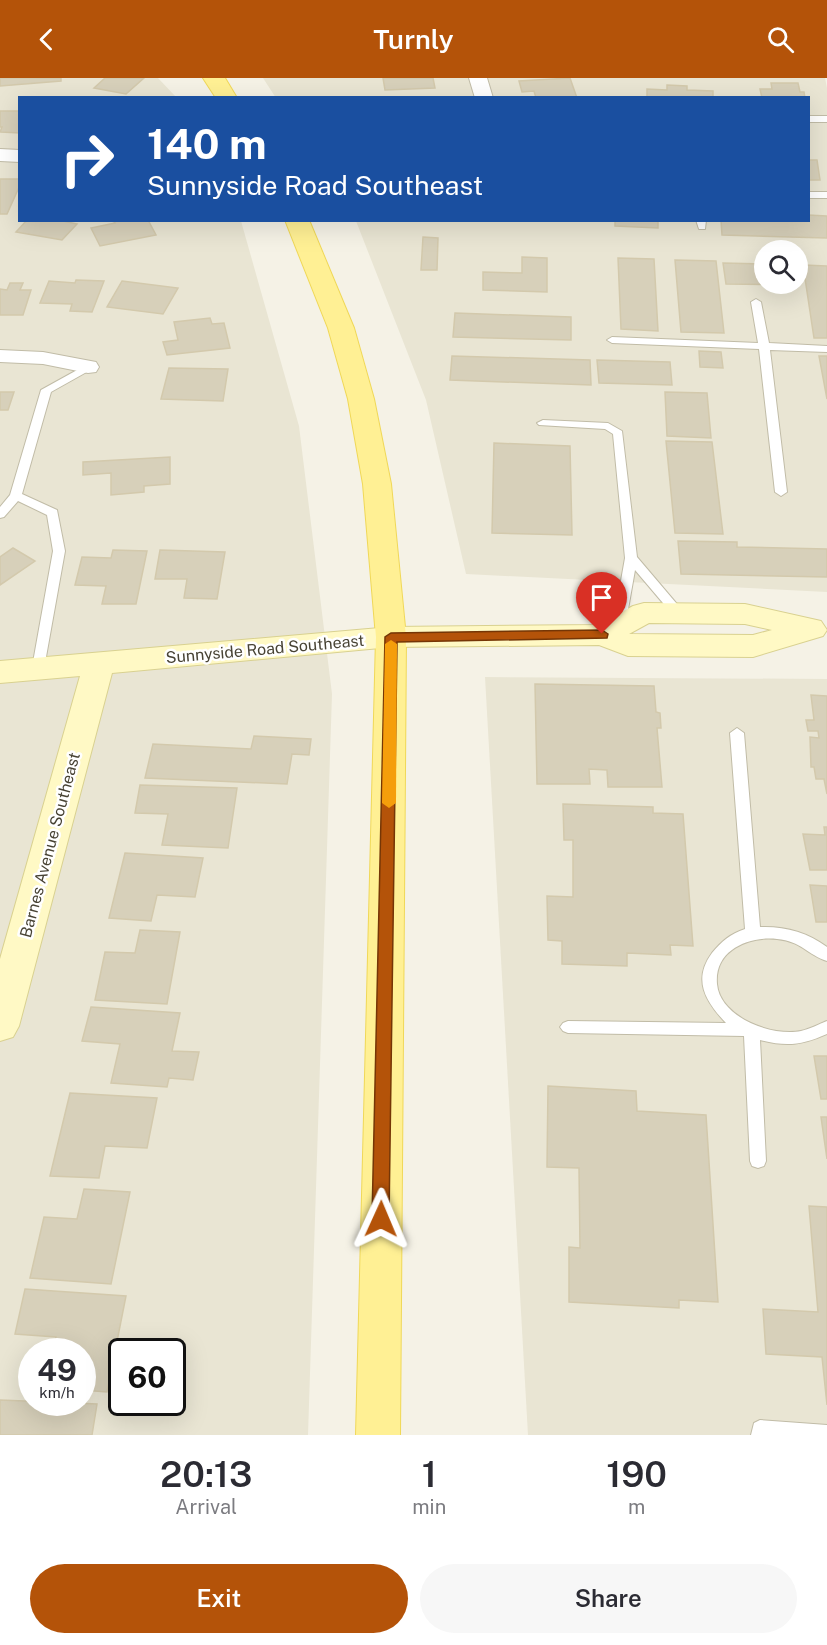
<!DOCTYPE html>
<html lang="en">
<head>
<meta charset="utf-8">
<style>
	body { margin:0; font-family:"Public Sans",sans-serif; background:#f7f7f7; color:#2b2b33; height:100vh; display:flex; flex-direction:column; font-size:22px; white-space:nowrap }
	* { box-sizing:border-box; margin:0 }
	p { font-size:20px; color:#7c7c81 }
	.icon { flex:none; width:33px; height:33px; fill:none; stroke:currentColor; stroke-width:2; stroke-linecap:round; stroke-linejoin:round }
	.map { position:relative; height:1357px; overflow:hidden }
	.sheet { display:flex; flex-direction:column; background:#fff; flex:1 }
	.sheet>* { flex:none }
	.guide { position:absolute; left:18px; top:18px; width:792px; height:126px; border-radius:0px; box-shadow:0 6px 24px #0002; background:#1a4fa0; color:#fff; overflow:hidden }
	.buttons { position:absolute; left:754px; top:162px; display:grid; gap:12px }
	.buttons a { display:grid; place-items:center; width:54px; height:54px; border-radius:50%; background:#fff; box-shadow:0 6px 24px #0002; font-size:30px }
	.speed { position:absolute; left:18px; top:1260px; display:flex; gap:12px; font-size:30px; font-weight:700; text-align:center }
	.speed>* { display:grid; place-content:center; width:78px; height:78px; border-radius:50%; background:#fff; box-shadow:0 6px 24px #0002; line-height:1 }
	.speed small { font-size:15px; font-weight:400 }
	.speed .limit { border:3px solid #111; border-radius:9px; background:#fff; color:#111 }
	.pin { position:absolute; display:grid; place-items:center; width:51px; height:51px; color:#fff; margin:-62px -26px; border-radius:50% 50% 50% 0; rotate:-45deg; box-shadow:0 0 6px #0007 }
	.pin .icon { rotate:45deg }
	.me { position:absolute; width:66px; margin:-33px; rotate:1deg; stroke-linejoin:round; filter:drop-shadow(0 0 4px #0008) }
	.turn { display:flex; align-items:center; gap:21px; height:126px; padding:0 30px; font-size:27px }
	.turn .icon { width:78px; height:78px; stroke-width:2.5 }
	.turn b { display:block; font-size:42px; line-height:51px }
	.eta { display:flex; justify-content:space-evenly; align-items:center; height:102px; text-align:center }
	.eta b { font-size:36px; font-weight:600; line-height:42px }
	.cta { display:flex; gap:12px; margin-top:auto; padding:12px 30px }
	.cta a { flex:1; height:69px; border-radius:36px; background:#b45309; color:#fff; font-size:24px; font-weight:600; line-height:69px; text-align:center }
	.cta a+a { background:#f7f7f7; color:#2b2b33 }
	header { display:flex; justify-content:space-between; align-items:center; height:78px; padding:0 30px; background:#b45309; color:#fff; font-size:27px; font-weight:600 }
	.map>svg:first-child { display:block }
</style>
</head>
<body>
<header><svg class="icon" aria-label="back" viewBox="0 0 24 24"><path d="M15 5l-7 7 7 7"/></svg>Turnly<svg class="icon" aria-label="search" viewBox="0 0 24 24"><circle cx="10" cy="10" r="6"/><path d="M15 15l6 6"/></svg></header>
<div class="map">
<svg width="827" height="1357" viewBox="0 0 827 1357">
	<rect width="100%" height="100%" fill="#f5f2e6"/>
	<g fill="#e9e5d3" fill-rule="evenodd">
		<path d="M0 0H158L176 19 20 20V142L241 143 299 348 332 616 308 1357H0ZM32 1274H82V1324H32ZM122 1274H172V1324H122Z"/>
		<path d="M263 0H825L827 10V514L466 496 426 322 356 143 808 142V20H276ZM765 172H798V206H765Z"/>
		<path d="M485 599 827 601V1357H528Z"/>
	</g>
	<g fill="#d7d0ba" stroke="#d3c9ac" stroke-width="1.5">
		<path d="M0 0H61V3L0 8Z"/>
		<path d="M105 0H144L126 16 94 10Z"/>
		<path d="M383 0H433L435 10 385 12Z"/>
		<path d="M570 0 577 20H536L534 13 522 14 519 3Z"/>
		<path d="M771 5H798L800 14H804L805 20H762L760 11H772Z"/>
		<path d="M667 7 687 8V12L713 13V20H647V11L667 12Z"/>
		<path d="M0 33H20V55L0 54 2 49H0Z"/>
		<path d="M808 82H817L820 102H808Z"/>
		<path d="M0 101H20V107L7 136H0Z"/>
		<path d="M808 137 827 138V160L722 157 721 142H808Z"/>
		<path d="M27 142H58L77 146 62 162 16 154Z"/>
		<path d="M113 142H148L156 157 100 168 91 150 115 145Z"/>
		<path d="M615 142H658V150L615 148Z"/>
		<path d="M423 159 438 160 437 192H421Z"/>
		<path d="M522 179 547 180V214L483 212V194L522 195Z"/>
		<path d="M618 180 654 181 658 253 621 251Z"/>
		<path d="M675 182 716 183 724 255 681 254Z"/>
		<path d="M723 185 765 186V206H795V207L726 206Z"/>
		<path d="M803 187 827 188V260H814Z"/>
		<path d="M76 202 104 203 92 234 70 233 72 226 40 225 49 203 75 205Z"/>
		<path d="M122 203 178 210 163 236 107 229Z"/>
		<path d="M10 205H23L20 212H31L23 237H0V211L7 212Z"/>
		<path d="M455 235 571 239V262L453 259Z"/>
		<path d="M210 240 212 246 224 245 230 270 167 277 163 264 178 262 174 244Z"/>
		<path d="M699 273 721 274 723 290 700 289Z"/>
		<path d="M452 278 590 282 591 307 450 302Z"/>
		<path d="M819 278H827V321Z"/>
		<path d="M597 282 670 284 672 307 599 305Z"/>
		<path d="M169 290 228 291 223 323 161 321Z"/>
		<path d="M0 314H14L8 332H0Z"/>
		<path d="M665 314 707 315 711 360 667 358Z"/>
		<path d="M666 363 712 364 723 456 675 455Z"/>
		<path d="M494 365 570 368 572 457 492 455Z"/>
		<path d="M170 379V406L144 408V414L111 417V395L83 397V384Z"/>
		<path d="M678 463 737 464V469L827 471V499L681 496Z"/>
		<path d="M13 470 35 483 0 507V479Z"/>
		<path d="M113 472 147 473 136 526H102L106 508 75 507 82 479 111 480Z"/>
		<path d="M160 472 225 474 217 521 184 520 187 501H155Z"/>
		<path d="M535 606 654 608 656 634 660 635 661 650H657L662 709H608L607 692 589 691 590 706H537Z"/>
		<path d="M811 617 827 618V716L824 701H816L814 689H811L810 659 819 660 818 653H808L806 642H814Z"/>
		<path d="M254 658 311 661 309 677 292 676 287 706 145 700 153 666 251 671Z"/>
		<path d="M140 707 237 710 228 770 162 767 168 736 135 735Z"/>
		<path d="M563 726 653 729V735L683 736 693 868 670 867 671 877 627 875V888L562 886V863L548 862 547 818 573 819V762H564Z"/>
		<path d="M824 749H827V792H810L803 756 825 757Z"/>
		<path d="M125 775 203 780 195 819 157 817 151 843 109 840Z"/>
		<path d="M810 807 827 808V844H816Z"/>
		<path d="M140 852 180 854 167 926 95 922 105 874 135 875Z"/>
		<path d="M91 929 180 935 172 973 199 974 193 1002 169 1000 167 1009 111 1005 120 966 82 963Z"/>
		<path d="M814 978H827V1021H821Z"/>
		<path d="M548 1008 636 1013 637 1033 706 1037 718 1224 679 1222V1230L569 1224V1169L580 1170 579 1090 547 1089Z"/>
		<path d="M70 1015 157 1020 147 1070 105 1068 99 1100 50 1098Z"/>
		<path d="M821 1039H827V1081Z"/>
		<path d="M84 1111 130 1114 111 1206 30 1200 44 1139 77 1141Z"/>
		<path d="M809 1128 827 1129V1327L822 1279 766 1276 763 1231 818 1234Z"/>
		<path d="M25 1211 126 1218 107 1314 82 1312V1274H52L56 1259 15 1256Z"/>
		<path d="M0 1322 97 1326 92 1357H0Z"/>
	</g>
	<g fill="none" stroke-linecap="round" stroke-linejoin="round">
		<defs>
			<g id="lane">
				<rect x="808" y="38" width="19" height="6"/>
				<rect x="808" y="114" width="19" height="6"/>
				<path d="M696 142H706L705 151H699Z"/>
				<path d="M756 221 761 224 769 265 827 268V274L770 272 787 414 781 418 775 414 759 271 612 265 607 262 612 259 758 265 751 224Z"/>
				<path d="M88 286 93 289 92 291 51 314 22 416 57 432 65 473 44 590 38 594 32 590 53 473 47 437 18 423 4 439 0 440V429L10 417 41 312Z"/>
				<path d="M543 342 608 345 622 353 637 479 682 532 684 535 682 538H674L635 492 625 548 623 551H615L613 548 625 480 613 356 605 351 539 347 537 345Z"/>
				<path d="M737 650 744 655 760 849C784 848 807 854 827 869V883C808 877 801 863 777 861 749 858 714 872 717 906 720 940 773 959 801 953 810 951 819 946 827 943V956C802 967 787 969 760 962L766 1083 764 1088 758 1090 752 1088 750 1083 744 958 568 955 563 953 560 949 563 945 568 943 726 945C706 924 692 902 712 875 722 863 730 856 745 851L730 655Z"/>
				<path d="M760 1342 827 1347V1357H751L754 1345Z"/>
			</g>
			<g id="street">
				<path d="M469 0H487L493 20H475Z"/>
				<path d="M0 71 20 72V84L0 83Z"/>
				<path d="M0 272 43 274 96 284 99 289 96 294 88 295 43 286 0 284Z"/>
			</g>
			<path id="secondary" d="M644 525 745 526 821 543 827 552 823 558 753 579 628 578 599 567 391 569 112 595 19 948 13 959 0 963V881L80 598 0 605V583L391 549 597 547 633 528ZM649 545 745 546 772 552 753 557 629 556Z"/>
			<g id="primary">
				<path d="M203 0H225L237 20H216Z"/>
				<path d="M285 142H309L354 250 374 321 391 406 406 559 400 1357H356L376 559 363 406 348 321 328 250Z"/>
			</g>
		</defs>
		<use href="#lane" stroke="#c1bca7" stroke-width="2"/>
		<use href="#street" stroke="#c1bca7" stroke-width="2"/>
		<use href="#secondary" stroke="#d9d190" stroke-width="2"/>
		<use href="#primary" stroke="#f0d858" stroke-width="2"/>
		<use href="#lane" fill="#fff" fill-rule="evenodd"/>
		<use href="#street" fill="#fff" fill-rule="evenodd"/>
		<use href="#secondary" fill="#fff9c5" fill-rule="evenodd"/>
		<use href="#primary" fill="#fff094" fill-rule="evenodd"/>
	</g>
	<path fill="#b45309" stroke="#753606" stroke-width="1.5" d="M602 552 608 556 607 560 397 564 389 1141 387 1147 381 1149 375 1147 372 1141 385 559 391 555Z"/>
	<path fill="#f59e0b" d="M391 562 397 566 396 725 389 730 382 725 385 566Z"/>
	<g text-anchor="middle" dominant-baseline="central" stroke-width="5" stroke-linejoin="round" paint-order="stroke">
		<g font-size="16" fill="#484334" stroke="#fff">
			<text transform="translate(265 571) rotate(-5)">Sunnyside Road Southeast</text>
			<text transform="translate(50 767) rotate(-75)">Barnes Avenue Southeast</text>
		</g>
	</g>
</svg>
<div class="buttons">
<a><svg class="icon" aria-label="search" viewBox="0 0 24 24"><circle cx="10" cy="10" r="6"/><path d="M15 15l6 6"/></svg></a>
</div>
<div class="speed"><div>49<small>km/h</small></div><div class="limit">60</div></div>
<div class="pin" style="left:602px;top:556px;background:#d93025"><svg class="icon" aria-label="arrive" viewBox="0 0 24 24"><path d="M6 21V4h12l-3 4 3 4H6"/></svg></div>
<svg class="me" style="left:381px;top:1141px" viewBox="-20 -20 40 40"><path d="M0-17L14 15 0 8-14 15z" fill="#b45309" stroke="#fff" stroke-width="4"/></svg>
<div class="guide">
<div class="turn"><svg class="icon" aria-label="right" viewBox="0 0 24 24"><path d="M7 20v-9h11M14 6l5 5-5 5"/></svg><div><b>140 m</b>Sunnyside Road Southeast</div></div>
</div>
</div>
<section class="sheet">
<div class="eta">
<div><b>20:13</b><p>Arrival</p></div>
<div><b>1</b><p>min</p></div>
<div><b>190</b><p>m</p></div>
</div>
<div class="cta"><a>Exit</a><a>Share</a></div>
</section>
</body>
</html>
